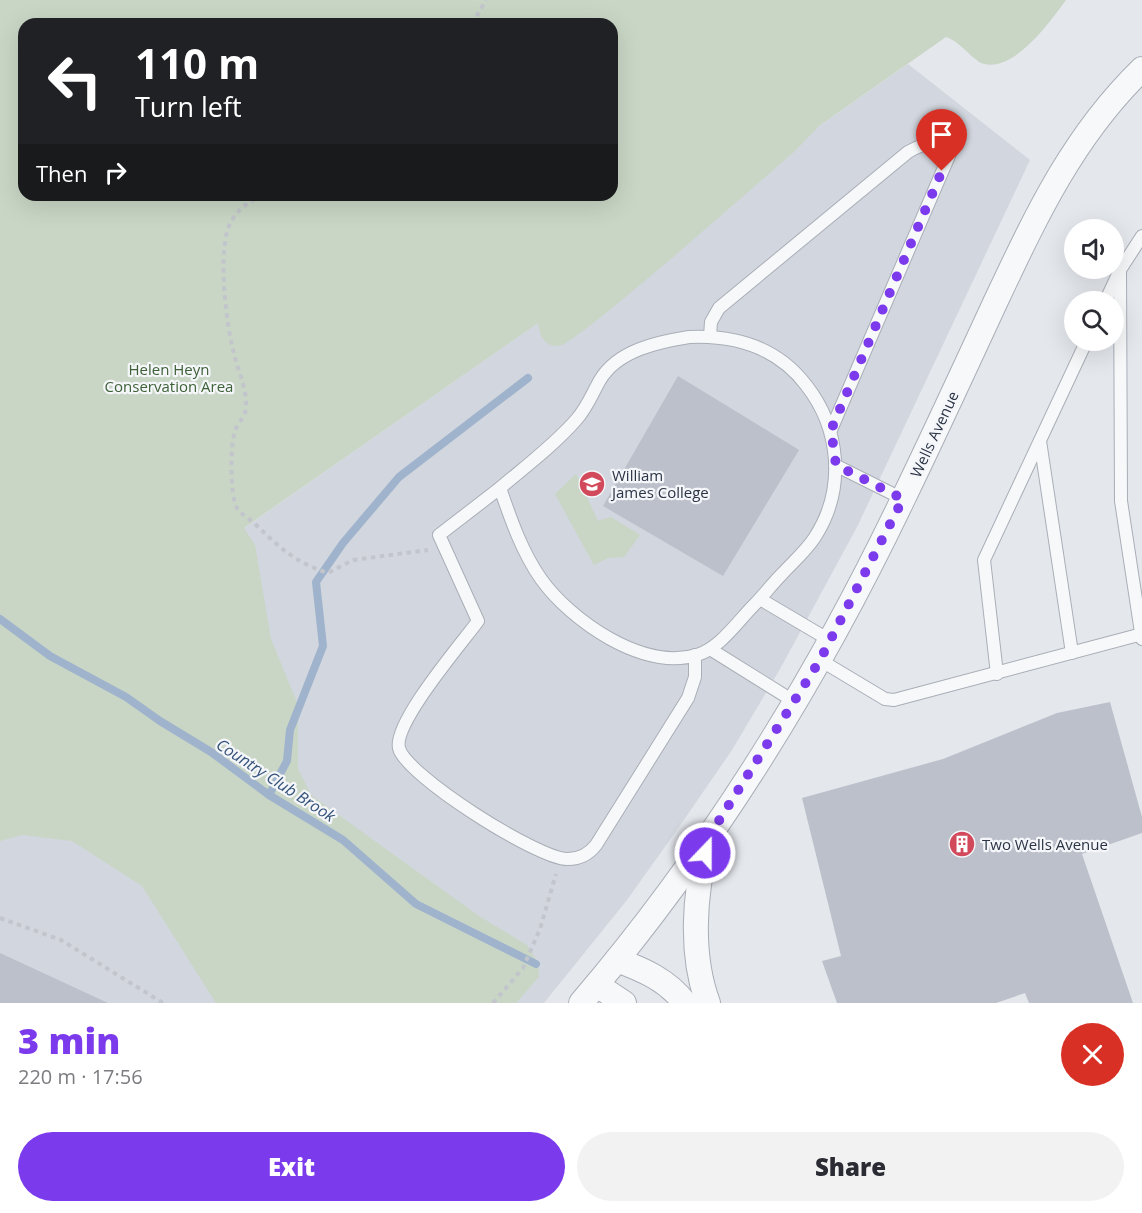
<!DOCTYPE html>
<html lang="en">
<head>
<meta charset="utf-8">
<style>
	body { margin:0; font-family:"Open Sans",sans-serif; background:#f2f2f3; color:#2b2b33; height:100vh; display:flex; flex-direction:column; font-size:22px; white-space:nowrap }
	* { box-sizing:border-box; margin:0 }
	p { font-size:20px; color:#7c7c81 }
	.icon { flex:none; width:33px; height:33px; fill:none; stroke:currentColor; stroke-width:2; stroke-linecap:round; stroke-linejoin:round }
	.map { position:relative; height:1003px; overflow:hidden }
	.sheet { display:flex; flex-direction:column; background:#fff; flex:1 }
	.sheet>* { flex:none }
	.hud { position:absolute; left:18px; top:18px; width:600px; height:183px; border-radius:18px; box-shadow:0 6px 24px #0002; background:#202124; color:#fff; overflow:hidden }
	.fabs { position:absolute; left:1064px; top:219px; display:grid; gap:12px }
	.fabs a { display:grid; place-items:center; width:60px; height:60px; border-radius:50%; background:#fff; box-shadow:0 6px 24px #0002; font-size:30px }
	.pin { position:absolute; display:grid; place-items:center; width:51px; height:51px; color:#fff; margin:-62px -26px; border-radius:50% 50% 50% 0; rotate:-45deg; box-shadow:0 0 6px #0007 }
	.pin .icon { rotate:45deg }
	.me { position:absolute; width:66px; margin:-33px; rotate:22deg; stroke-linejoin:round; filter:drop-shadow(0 0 4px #0008) }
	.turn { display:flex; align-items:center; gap:21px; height:126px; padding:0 18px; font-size:27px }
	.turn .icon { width:78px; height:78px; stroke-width:2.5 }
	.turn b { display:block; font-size:42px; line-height:51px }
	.then { display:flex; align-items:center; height:57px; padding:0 18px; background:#0003; gap:12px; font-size:22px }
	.round { display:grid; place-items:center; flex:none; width:63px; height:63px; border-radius:32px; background:#f2f2f3 }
	.head { display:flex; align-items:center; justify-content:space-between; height:102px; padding:0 18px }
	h1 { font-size:36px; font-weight:800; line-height:45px; color:#7c3aed }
	.cta { display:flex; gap:12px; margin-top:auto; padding:12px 18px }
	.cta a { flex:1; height:69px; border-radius:36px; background:#7c3aed; color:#fff; font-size:24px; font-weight:800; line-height:69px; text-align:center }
	.cta a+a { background:#f2f2f3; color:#2b2b33 }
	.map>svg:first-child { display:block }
</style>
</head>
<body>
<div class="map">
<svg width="1142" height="1003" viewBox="0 0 1142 1003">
	<rect width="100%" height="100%" fill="#e4e7ec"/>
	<path fill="#d2d6de" d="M908 64 1030 160 857 527 780 669 732 750 679 827 627 900 544 1003H0V699Z"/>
	<g fill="#c9d6c5" fill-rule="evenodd">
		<path d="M0 0H1066C1050 22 1015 71 984 64 973 61 960 41 946 37L819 126 796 150C767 175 576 345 559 346 543 346 540 335 538 323L244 528 255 545 271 639 298 705V769L311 795 479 916 527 945 538 963 539 977 516 1003H216L142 886 72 841 22 835 0 841ZM24 24H612V195H24Z"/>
		<path d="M576 474 598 521 611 517 640 535 624 557 608 558 594 565 555 494Z"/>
	</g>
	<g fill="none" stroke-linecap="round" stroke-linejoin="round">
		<g stroke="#9fb4cc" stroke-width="8">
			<path d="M0 619 50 656 126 697 160 721 211 752 269 795 343 840 416 904 536 964"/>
			<path d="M269 795 287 761 290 730 323 646 316 582 343 543 399 477 528 378"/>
		</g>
	</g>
	<g fill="#bbc0ca">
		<path d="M678 376 799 450 723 576 603 506Z"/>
		<path d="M1110 702 1142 817V833L1082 854 1133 1003H1029L1025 993 996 1003H837L822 961 841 956 802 798 943 759 1057 713Z"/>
		<path d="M0 953 108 1003H0Z"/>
	</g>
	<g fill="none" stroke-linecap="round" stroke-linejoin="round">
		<defs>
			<g id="service">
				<path d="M1120 270 1121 501 1142 639"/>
				<path d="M1105 302 1120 270 1142 236"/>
				<path d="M710 336 711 322 719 308 908 152C925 142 934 142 952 149L831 430"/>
				<path d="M689 337C735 335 777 347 806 385 840 428 846 489 815 537 806 551 793 562 782 574 772 584 764 595 754 605 738 621 720 648 697 655 643 671 571 621 541 579 522 552 511 520 500 488 526 466 554 445 576 420 587 408 592 394 600 380 618 350 658 342 689 337Z"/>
				<path d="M1040 441 1072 653"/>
				<path d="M835 465 903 499"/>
				<path d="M500 488 439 535 478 621C462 643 393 723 399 748 405 775 539 860 568 859 580 859 589 854 596 845L688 698 695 677V655"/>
				<path d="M760 599 831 641"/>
				<path d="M710 649 795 702"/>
				<path d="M820 660 885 699 894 700 1142 634"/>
				<path d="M997 674 984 560 1087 340"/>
			</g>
			<g id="minor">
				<path d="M707 846C694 894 690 955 708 1003"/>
				<path d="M617 960C644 970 667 980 685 1003"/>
				<path d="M597 985 624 1003"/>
				<path d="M581 1003C711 851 817 679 903 499 934 435 964 370 994 305 1035 218 1072 137 1142 69"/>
			</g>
		</defs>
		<use href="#service" stroke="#a9aeb7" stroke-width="14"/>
		<use href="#minor" stroke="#a9aeb7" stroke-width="26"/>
		<g stroke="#c2c5cb" stroke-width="4" stroke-dasharray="4.5 4.5" stroke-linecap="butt">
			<path d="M472 24 486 0"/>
			<path d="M263 195C250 201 240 207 232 220 216 245 226 324 234 354 238 371 247 388 246 407 246 417 237 423 235 431 230 445 230 496 237 508 240 513 249 519 254 523 279 547 294 562 328 573L353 560 428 550"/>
			<path d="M0 918 61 940 163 1003"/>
			<path d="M493 1003 523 968 540 929 556 874"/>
		</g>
		<use href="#service" stroke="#f7f8fa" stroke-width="12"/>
		<use href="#minor" stroke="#f7f8fa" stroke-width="24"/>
	</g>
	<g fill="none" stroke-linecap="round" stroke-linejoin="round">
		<path stroke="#7c3aed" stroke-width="10" stroke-dasharray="0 18" d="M705 853 710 835 820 660 903 499 836 465 831 430 942 171"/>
	</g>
	<defs>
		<symbol id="university-disc" viewBox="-11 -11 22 22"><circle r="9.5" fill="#d1495b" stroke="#f4f6f9"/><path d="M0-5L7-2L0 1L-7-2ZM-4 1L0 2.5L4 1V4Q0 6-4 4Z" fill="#fff"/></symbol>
		<symbol id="building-disc" viewBox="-11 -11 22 22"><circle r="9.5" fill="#d1495b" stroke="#f4f6f9"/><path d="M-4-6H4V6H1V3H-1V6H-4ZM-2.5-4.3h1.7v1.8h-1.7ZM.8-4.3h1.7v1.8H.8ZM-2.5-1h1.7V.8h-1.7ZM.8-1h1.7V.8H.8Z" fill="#fff"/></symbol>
	</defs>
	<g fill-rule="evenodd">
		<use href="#university-disc" x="577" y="469" width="30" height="30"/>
		<use href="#building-disc" x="947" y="829" width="30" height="30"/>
	</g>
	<g text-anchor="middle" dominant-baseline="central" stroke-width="4.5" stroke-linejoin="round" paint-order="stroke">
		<g font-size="15" fill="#3f6138" stroke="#f4f6f9">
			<text x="169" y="369">Helen Heyn<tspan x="169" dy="17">Conservation Area</tspan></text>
		</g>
		<g font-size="15" fill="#2b3445" stroke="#f4f6f9">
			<text transform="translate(934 434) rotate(-65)">Wells Avenue</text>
		</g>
		<g font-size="15" fill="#2b3445" stroke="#f4f6f9" text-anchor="start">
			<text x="612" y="475">William<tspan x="612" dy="17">James College</tspan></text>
			<text x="982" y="844">Two Wells Avenue</text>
		</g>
		<g font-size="16" font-style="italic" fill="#34527a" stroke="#f4f6f9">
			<text transform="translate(276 780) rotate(33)">Country Club Brook</text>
		</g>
	</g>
</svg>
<div class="fabs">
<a><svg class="icon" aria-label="sound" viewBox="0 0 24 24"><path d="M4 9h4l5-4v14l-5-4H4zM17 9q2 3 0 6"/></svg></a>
<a><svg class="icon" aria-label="search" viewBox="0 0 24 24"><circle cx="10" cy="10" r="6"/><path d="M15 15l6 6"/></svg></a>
</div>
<div class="pin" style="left:942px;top:171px;background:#d93025"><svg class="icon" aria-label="arrive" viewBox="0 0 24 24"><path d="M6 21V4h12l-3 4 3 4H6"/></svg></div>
<svg class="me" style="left:705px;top:853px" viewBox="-20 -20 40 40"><circle r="17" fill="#7c3aed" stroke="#fff" stroke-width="3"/><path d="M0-11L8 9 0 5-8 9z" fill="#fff"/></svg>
<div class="hud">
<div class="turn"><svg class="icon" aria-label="left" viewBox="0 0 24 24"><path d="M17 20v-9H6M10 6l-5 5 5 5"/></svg><div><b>110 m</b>Turn left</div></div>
<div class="then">Then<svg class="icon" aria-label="right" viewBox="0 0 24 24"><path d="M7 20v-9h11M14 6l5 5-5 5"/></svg></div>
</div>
</div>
<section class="sheet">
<div class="head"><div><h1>3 min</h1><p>220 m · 17:56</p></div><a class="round" style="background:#d93025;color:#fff"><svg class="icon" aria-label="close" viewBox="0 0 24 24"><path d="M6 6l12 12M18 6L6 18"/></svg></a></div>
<div class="cta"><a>Exit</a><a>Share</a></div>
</section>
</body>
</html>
